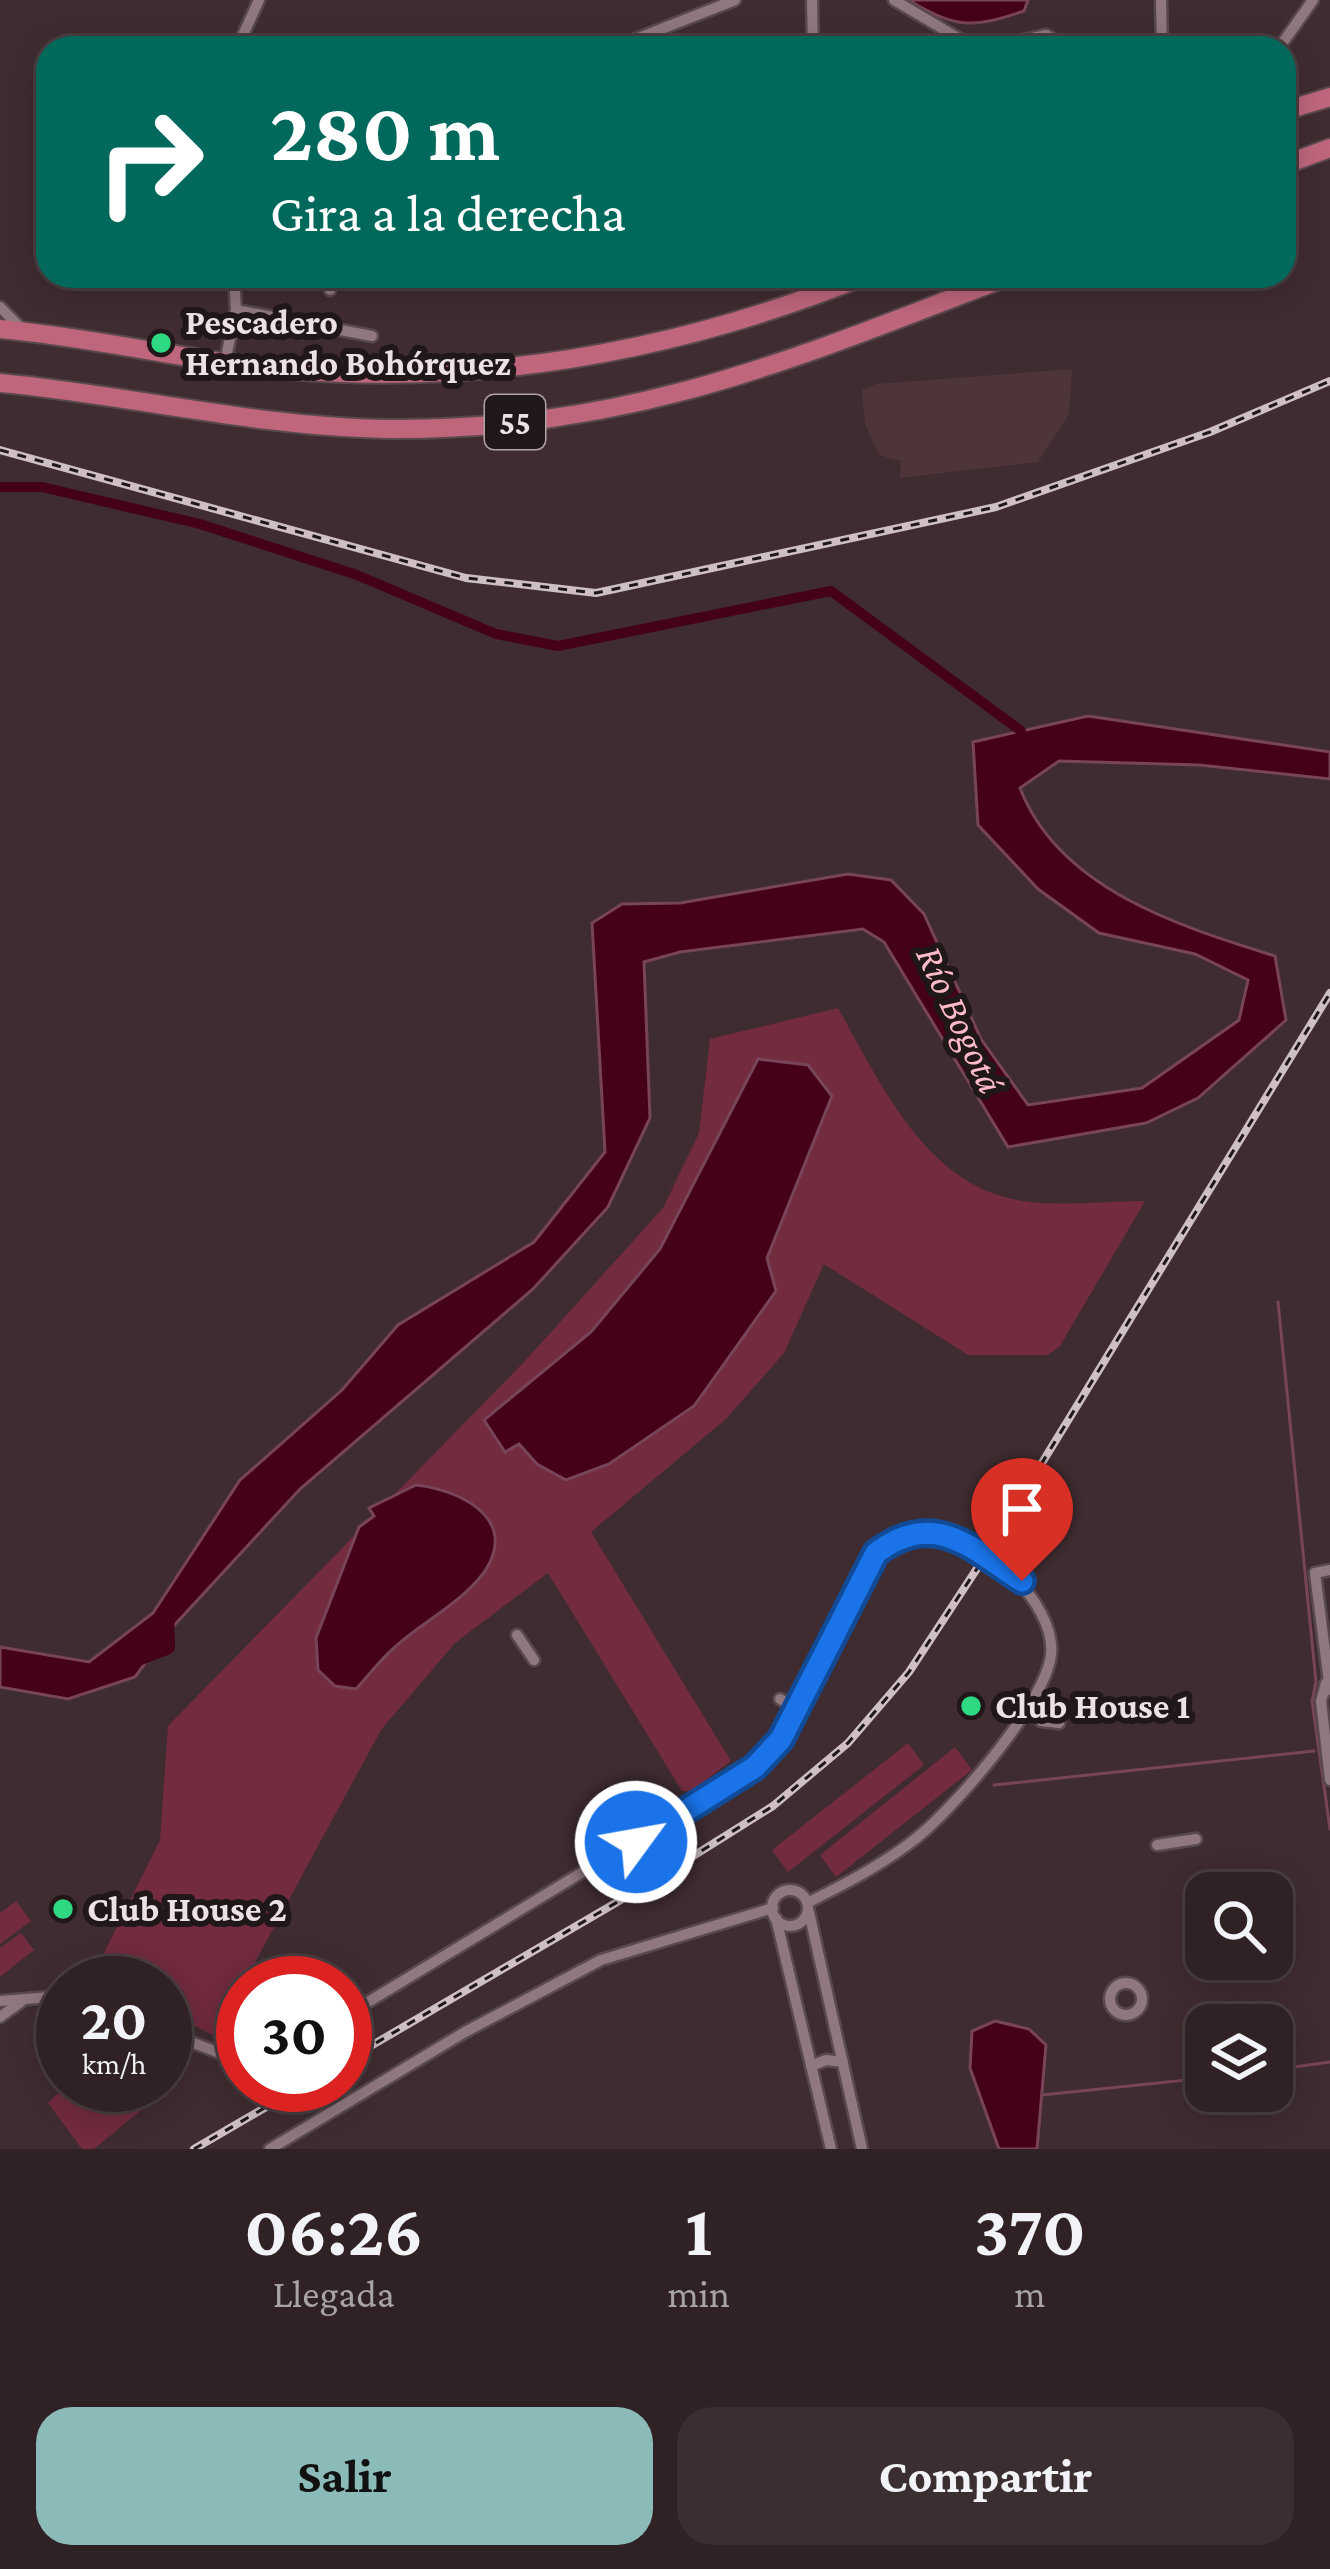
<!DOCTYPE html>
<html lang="es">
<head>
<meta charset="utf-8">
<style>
	body { margin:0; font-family:"Crimson Pro",serif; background:#3b2e31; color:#f1f3f6; height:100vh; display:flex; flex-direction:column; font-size:45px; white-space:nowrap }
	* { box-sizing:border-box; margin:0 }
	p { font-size:39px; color:#a7a3a6 }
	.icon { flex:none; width:66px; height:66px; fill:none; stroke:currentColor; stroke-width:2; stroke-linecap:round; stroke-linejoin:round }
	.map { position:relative; height:2149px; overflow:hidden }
	.sheet { display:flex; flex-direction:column; background:#2f2124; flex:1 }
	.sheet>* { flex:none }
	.banner { position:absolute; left:36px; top:36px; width:1260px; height:252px; border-radius:36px; box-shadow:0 6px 30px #0003,0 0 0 3px #4a3e41; background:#00695c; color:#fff; overflow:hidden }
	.controls { position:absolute; left:1185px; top:1872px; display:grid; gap:24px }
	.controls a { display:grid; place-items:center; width:108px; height:108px; border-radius:24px; background:#2f2124; box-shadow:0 6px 30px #0003,0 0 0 3px #4a3e41; font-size:60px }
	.speed { position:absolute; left:36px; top:1956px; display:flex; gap:24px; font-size:60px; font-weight:700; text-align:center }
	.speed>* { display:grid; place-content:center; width:156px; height:156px; border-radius:50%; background:#2f2124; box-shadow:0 6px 30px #0003,0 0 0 3px #4a3e41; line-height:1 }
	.speed small { font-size:30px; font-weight:400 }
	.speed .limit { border:18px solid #d22; background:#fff; color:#111 }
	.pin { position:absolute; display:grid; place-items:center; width:102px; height:102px; color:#fff; margin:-123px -51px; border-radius:50% 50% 50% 0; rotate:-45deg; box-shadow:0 0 12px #0007 }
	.pin .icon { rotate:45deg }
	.me { position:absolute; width:132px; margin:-66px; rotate:58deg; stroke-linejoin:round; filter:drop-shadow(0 0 9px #0008) }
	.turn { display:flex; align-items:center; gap:42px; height:252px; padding:0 36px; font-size:54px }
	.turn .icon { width:156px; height:156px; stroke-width:2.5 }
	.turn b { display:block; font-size:84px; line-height:102px }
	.eta { display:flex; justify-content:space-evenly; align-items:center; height:204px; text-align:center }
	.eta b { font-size:72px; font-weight:700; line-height:84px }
	.action { display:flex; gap:24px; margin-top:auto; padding:24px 36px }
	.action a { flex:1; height:138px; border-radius:36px; background:#8bbbb9; color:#111; font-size:48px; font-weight:700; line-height:138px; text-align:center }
	.action a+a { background:#3b2e31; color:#f1f3f6 }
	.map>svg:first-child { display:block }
</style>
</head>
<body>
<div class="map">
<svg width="1330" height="2149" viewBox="0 0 1330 2149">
	<rect width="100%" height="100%" fill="#3f2c30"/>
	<path fill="#4e353a" d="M1072 369 1069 414 1038 462 900 478 901 461 879 455 865 424 862 390 876 384Z"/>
	<g fill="#722b3f">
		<path d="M838 1008C881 1084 927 1188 1024 1201 1062 1207 1106 1201 1145 1201L1060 1346 1048 1355H968L824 1264 784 1353 726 1419 591 1532 731 1761 691 1791H682L548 1573 455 1643 381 1730 215 2036 165 2011V1983H109L93 1975 160 1840 168 1726 524 1362 663 1208 699 1133 710 1039Z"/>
		<path d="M908 1743 924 1765 788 1872 772 1850Z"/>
		<path d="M955 1747 972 1770 836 1877 820 1855Z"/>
		<path d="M16 1901 31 1921 0 1944V1913Z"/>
		<path d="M21 1933 34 1950 0 1977V1948Z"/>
		<path d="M67 2085H156L162 2093 94 2149H82L48 2103Z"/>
	</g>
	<g fill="#45001a" stroke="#784457" stroke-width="3">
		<path d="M908 0H1028L1024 11C971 29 956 28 908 0Z"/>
		<path d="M1088 716 1330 752V779L1199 765 1059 761 1020 788C1059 889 1179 926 1275 956L1286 1020 1198 1098 1146 1123 1008 1147 884 942 863 929 680 952 644 962 650 1118 608 1207 533 1289 300 1489 169 1631 135 1677 68 1699 0 1687V1647L89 1662 153 1613 240 1480 342 1390 398 1325 534 1242 605 1152 592 923 622 904 680 903 848 874 891 880 924 914 981 1039 1028 1105 1142 1088 1239 1020 1248 980 1195 954 1099 933 1038 889 978 825 973 742Z"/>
		<path d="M758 1059 808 1065 832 1096 767 1258 776 1291 694 1406 609 1464 566 1480 537 1464 519 1444 505 1452 484 1420 591 1332 660 1249Z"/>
		<path d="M416 1485C455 1489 516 1515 488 1566 470 1598 422 1622 395 1647 381 1659 369 1675 356 1689L335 1686 318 1670 316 1638 359 1527 374 1516 369 1508Z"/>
		<path d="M995 2021 1029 2029 1046 2045 1037 2149H999L970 2068 972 2031Z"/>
	</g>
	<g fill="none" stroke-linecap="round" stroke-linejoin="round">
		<g stroke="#784457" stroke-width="3">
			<path d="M1278 1302 1316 1682 1312 1701 1330 1829"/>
			<path d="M994 1785 1314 1751"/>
			<path d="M1272 2070 1330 2062"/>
			<path d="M1042 2095 1206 2078"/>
		</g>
		<path stroke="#45001a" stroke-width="10" d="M0 487H42L200 524 357 575 496 634 558 646 831 591 1021 731"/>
		<path stroke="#45001a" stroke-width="18" d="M132 1659 166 1646 165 1614"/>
		<defs>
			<g id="street">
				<path d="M812 0 813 48"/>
				<path d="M894 0 975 48"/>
				<path d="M1161 0 1162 48"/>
				<path d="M237 48 259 0"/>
				<path d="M613 48 735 0"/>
				<path d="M987 48 1046 35 1070 48"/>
				<path d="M1279 48 1313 0"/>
				<path d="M329 276 330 290"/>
				<path d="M0 307 22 329"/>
				<path d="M236 310 372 336"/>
				<path d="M225 362 236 310 234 276"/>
				<path d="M1330 1570 1315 1573 1330 1690"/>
				<path d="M517 1635 534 1660"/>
				<path d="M1326 1683 1321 1701 1330 1780"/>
				<path d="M780 1699 797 1709"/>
				<path d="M1031 1700 1059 1723"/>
				<path d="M1025 1709 1041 1721 1059 1723"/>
				<path d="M611 1822 626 1848"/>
				<path d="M1157 1845 1196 1839"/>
				<circle cx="790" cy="1908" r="18"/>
				<path d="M809 1912 862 2149"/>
				<path d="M776 1918 831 2149"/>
				<circle cx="1126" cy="1999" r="16"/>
				<path d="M0 2001 63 1996"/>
				<path d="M345 2016 756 1767 781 1739 876 1553C890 1543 906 1531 925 1530 976 1529 1057 1602 1051 1655 1045 1704 950 1814 910 1843 878 1867 843 1885 807 1903"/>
				<path d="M0 2017 21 2002"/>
				<path d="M165 2032 243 2062"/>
				<path d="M811 2066 826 2060 843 2062"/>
				<path d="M270 2149 465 2032 601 1960 773 1908"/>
			</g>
			<g id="highway">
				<path d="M1284 111 1330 97"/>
				<path d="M1284 165 1330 148"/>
				<path d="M0 329C98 338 193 362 291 370 490 386 681 350 865 276"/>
				<path d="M0 383C129 395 257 427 388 429 627 431 792 360 1010 276"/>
			</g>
		</defs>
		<use href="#street" stroke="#59494d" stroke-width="15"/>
		<use href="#highway" stroke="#59494d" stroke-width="22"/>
		<use href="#street" stroke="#90797e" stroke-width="10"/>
		<use href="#highway" stroke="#bf667c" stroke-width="18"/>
		<defs>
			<g id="rail">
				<path d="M0 450 466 578 596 593 996 507 1210 432 1330 381"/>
				<path d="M345 2061 655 1880 773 1806 848 1743 909 1672 980 1564 1330 993"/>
				<path d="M194 2149 304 2085"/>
			</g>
		</defs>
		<use href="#rail" stroke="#cdbfc2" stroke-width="8"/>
		<use href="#rail" stroke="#201719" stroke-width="3" stroke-dasharray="9" stroke-linecap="butt"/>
	</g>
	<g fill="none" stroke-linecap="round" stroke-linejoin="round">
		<defs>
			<path id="route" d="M636 1842 755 1767 781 1739 876 1553C934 1509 970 1547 1022 1581"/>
		</defs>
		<use href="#route" stroke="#114b97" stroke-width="30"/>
		<use href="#route" stroke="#1a73e8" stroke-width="21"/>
	</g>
	<g fill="#2fd883" stroke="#201719" stroke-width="4.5">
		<circle cx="161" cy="343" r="12"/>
		<circle cx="971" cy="1706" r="12"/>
		<circle cx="63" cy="1909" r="12"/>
	</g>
	<g text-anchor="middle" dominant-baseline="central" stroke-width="12" stroke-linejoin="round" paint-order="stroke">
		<rect fill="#201719" stroke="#b0a4a7" stroke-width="3" x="485" y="395" width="60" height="54" rx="9"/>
		<g font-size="33" font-weight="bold" fill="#eee1e4">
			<text x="515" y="422">55</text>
		</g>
		<g font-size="36" font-weight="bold" fill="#eee1e4" stroke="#201719" text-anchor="start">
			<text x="185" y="322">Pescadero<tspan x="185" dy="41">Hernando Bohórquez</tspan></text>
			<text x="995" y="1706">Club House 1</text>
			<text x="87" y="1909">Club House 2</text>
		</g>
		<g font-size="39" font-style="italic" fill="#fdbac8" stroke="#201719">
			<text transform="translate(961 1019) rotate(65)">Río Bogotá</text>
		</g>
	</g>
</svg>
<div class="controls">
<a><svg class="icon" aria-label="search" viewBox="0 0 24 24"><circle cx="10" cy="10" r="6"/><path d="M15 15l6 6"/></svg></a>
<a><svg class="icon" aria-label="layers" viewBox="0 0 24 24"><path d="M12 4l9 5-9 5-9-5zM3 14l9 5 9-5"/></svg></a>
</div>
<div class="speed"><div>20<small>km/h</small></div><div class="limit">30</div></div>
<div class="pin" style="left:1022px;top:1581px;background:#d93025"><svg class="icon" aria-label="arrive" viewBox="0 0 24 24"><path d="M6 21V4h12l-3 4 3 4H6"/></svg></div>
<svg class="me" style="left:636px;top:1842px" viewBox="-20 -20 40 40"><circle r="17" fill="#1a73e8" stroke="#fff" stroke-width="3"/><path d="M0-11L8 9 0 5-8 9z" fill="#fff"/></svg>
<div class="banner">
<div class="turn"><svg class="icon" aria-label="right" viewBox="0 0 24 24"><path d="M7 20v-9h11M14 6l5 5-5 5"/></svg><div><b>280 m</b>Gira a la derecha</div></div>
</div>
</div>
<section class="sheet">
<div class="eta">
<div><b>06:26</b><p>Llegada</p></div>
<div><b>1</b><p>min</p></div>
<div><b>370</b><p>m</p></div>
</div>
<div class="action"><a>Salir</a><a>Compartir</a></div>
</section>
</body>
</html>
